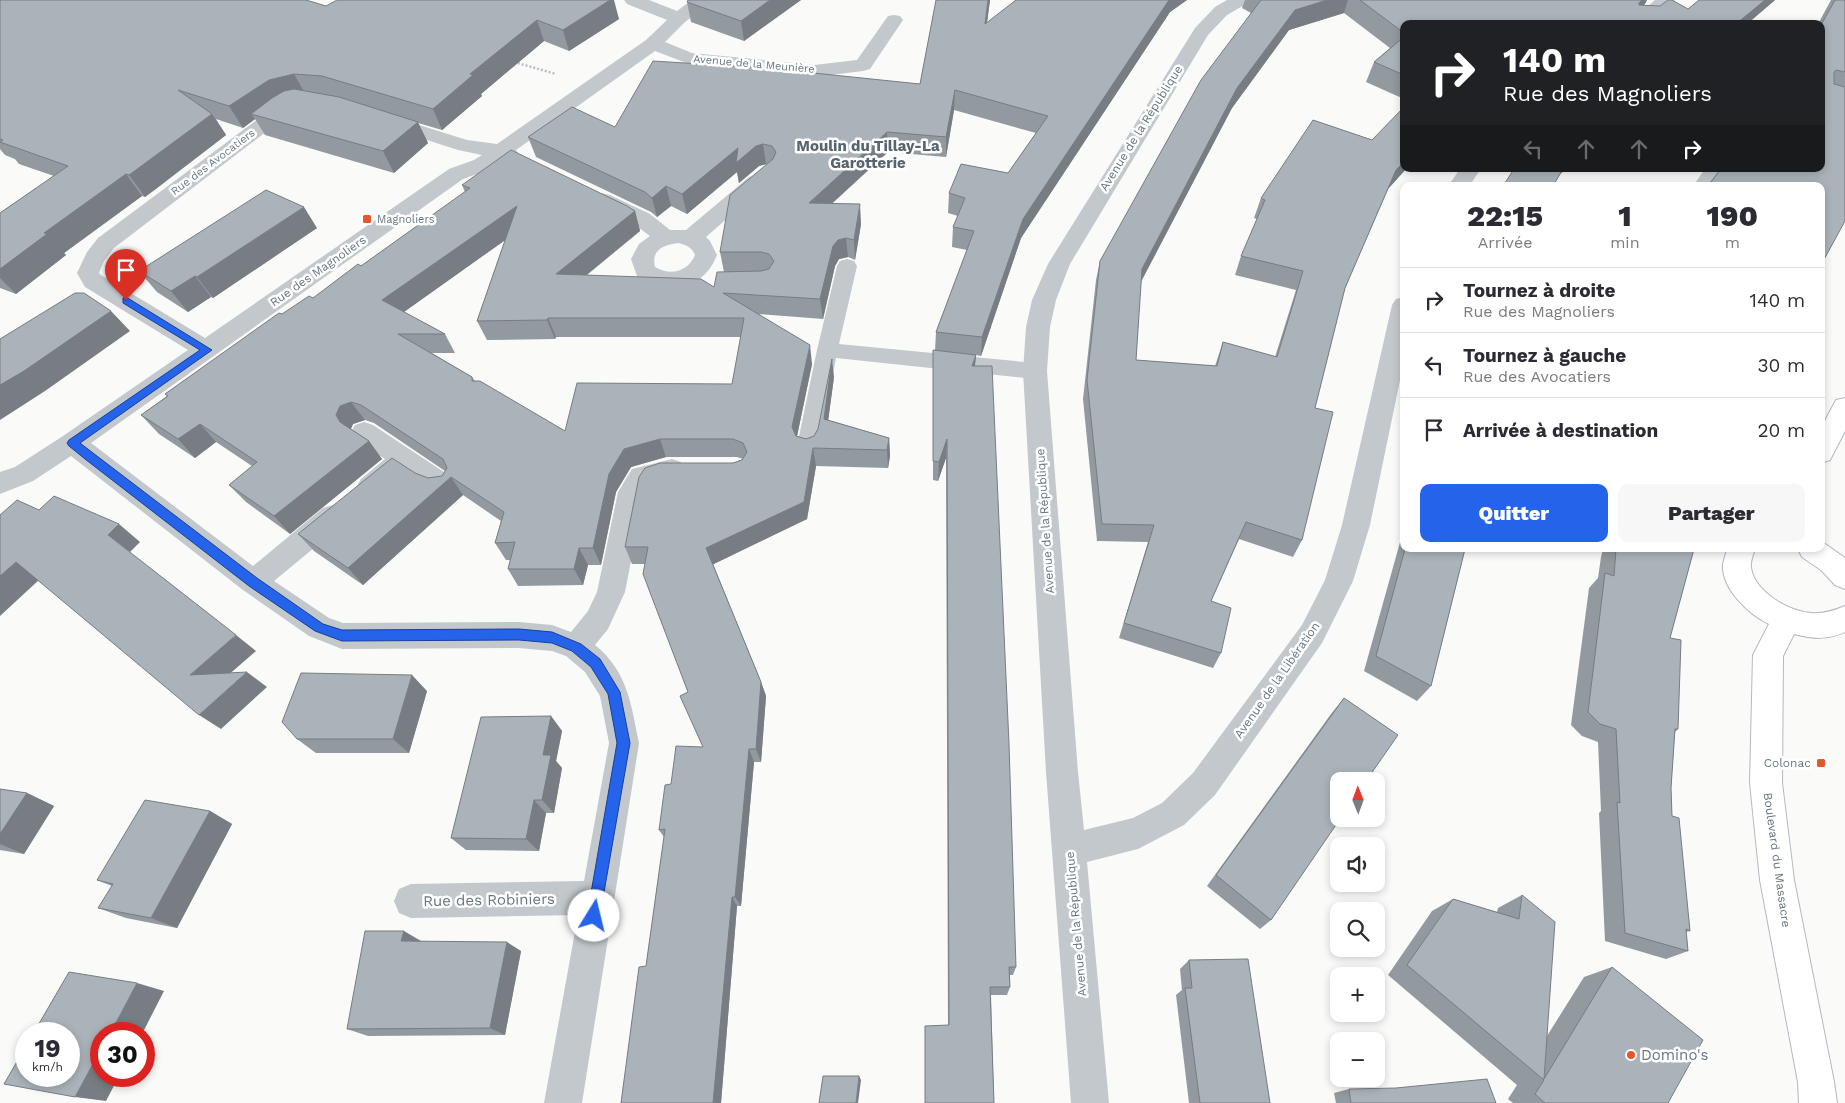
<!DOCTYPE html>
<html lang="fr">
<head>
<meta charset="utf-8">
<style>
	body { margin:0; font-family:"Work Sans",sans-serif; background:#f7f7f7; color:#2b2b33; height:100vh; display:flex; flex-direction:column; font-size:19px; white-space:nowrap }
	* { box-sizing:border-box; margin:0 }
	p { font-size:16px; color:#7c7c81 }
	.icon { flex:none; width:28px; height:28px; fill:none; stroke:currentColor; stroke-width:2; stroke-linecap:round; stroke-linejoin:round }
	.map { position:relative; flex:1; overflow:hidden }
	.panel { position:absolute; left:1400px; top:182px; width:425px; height:370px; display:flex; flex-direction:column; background:#fff; border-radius:10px; box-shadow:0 2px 8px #0003 }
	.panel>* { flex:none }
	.banner { position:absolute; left:1400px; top:20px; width:425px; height:152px; border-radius:10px; box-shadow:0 2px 8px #0003; background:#202124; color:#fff; overflow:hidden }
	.needle { width:32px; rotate:359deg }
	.tools { position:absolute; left:1330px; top:772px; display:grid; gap:10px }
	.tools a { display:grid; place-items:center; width:55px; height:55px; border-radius:10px; background:#fff; box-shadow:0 2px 8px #0003; font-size:25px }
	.speed { position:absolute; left:15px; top:1022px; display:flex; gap:10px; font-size:25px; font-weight:700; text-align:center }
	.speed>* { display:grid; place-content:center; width:65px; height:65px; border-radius:50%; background:#fff; box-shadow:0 2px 8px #0003; line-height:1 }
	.speed small { font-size:12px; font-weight:400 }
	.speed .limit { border:8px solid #d22; background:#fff; color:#111 }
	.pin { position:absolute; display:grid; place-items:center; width:42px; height:42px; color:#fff; margin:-51px -21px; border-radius:50% 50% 50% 0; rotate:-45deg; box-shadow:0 0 5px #0007 }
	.pin .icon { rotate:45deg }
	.me { position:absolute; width:55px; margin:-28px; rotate:9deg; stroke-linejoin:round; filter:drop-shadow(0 0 4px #0008) }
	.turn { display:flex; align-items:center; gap:18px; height:105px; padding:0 20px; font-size:22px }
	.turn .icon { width:65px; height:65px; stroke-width:2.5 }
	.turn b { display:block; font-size:35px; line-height:42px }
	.lanes { display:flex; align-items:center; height:48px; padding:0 20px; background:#0003; justify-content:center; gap:25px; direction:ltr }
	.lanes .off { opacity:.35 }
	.eta { display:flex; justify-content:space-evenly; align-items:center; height:85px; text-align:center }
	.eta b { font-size:30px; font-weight:800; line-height:35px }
	.button { display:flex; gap:10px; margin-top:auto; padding:10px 20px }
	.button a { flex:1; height:58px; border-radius:10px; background:#2563eb; color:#fff; font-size:20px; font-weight:800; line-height:58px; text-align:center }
	.button a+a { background:#f7f7f7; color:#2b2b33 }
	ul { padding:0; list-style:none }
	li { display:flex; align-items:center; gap:15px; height:65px; padding:0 20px; border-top:1px solid #e1e1e2 }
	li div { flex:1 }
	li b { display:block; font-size:19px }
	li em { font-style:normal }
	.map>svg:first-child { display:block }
</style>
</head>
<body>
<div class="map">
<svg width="1845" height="1103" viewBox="0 0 1845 1103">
	<rect width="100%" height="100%" fill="#fafaf8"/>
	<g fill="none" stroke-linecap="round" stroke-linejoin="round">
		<defs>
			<g id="secondary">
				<path d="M1845 398V431L1830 460 1821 463V428L1836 400Z"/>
				<path d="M1821 541 1845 558V589L1835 585 1821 570 1802 557 1798 549H1821Z"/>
				<path d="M1727 549H1755C1753 555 1750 562 1751 568 1755 592 1788 611 1811 613 1823 614 1833 611 1845 606V632C1827 640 1813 639 1794 634L1783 656 1782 783 1794 880 1834 1082 1837 1103H1799L1798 1082 1760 880 1750 783 1753 655 1769 624C1750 615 1721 589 1723 564 1724 559 1726 554 1727 549Z"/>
			</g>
		</defs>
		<use href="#secondary" stroke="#b3babf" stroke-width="2"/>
		<path stroke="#bbbfc2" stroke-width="2.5" stroke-dasharray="2 2" stroke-linecap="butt" d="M514 62 556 74"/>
		<g fill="#c3c8cc" fill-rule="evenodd">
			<path d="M1705 169H1723L1711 186H1693Z"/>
			<path d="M847 259 854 261 857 266 839 344 1035 363 1042 365 1045 371 1042 377 1035 379 836 358 819 446 816 452 808 455 800 452 797 446 817 350 837 266 840 261Z"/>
		</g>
		<g fill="#c3c8cc" fill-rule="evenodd">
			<path d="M624 0H649L677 11 692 0H713L685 22 665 42 692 53 814 65 857 60 888 16 894 15 900 16 903 20 870 69 863 71 814 77 689 64 655 51 516 150 519 155 516 160 509 161 502 160 488 170 463 179 91 443 253 566 323 508 333 505 343 508 346 516 343 524 274 581 329 618 343 623 519 622 552 625 571 632 588 611 597 592 618 492 632 469 672 459 681 462 685 469 681 476 650 484 644 494 625 592 608 629 595 645C628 672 631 704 639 743L582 1103H544L578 915 411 918 399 913 394 901 399 889 411 884 584 881 609 743 600 696 585 672 566 656 552 651 519 648 342 649 309 636 243 590 71 456 33 481 0 494V472L15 467 63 436 188 350 85 287 77 273 87 252 98 238 270 110 292 101 299 103 302 107 299 111 284 118 114 248 104 261 99 273 101 275 205 338 449 169 474 160 482 155 458 150 380 125 377 121 380 117 387 115 467 140 497 144 646 40 667 20 627 4Z"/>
			<path d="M1227 0H1249L1246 4 1227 15 1208 35 1070 264 1056 300 1050 327 1047 371 1078 772 1084 830 1133 818 1162 803 1193 773 1302 625 1325 580 1342 525 1392 305 1396 299 1404 297V361L1370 525 1353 581 1322 643 1215 795 1184 825 1138 849 1087 862 1109 1103H1071L1046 772 1023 371 1026 327 1032 300 1048 264 1195 28 1215 7Z"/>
			<path d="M1655 0H1675L1648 24H1628Z"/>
			<path d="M1460 169H1481L1469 186H1448Z"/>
			<path d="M756 175 763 177 766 182 763 187 706 237 710 241 717 255C703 291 667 295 637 276L631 259 639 244 650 236 634 224 594 205 591 200 594 195 602 193 610 195 650 214 670 230H686L749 177ZM678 243C686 245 692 247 695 255 688 272 670 276 655 267 651 250 663 245 678 243Z"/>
			<path d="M364 422 373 425 453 478 457 485 453 492C435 499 420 483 405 473 391 484 379 500 361 493L357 486 361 479 385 459 355 439 351 432 355 425Z"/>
		</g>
		<use href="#secondary" fill="#fff" fill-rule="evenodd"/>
	</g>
	<g fill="#929a9f" fill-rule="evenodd">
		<path d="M0 0 326 6 619 19 569 51 544 41 481 94 482 96 442 130 418 123 428 143 394 173 265 135 255 119 243 128 216 119 226 135 156 189 145 197 142 196 64 253 66 255 16 294 0 288V213L54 176 19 164 15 159 5 155 0 149Z"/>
		<path d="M801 0 744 41 691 22 687 2Z"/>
		<path d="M936 0H990L987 23 1016 0H1187L1170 12 1021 238 981 356 976 355 975 366 1016 967 1013 975H1010V987L1007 995H991L994 1103 948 1025 946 458 938 481 933 480V350L935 351 936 332 967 250 952 247 953 227 958 216 948 213 949 193 1008 173 1036 133 954 110 946 157 888 152 832 203 861 224 855 260 848 257 839 259 835 266 823 319 759 314 812 364 797 436 806 439 814 436 818 429 834 377 828 420 889 438 890 456 888 468 816 466 807 519 713 564 761 682 766 696 761 762H754L741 906H737L721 1103H621L646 966 664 837 659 830 671 784 703 747 688 692 645 564H632L625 547 733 463 743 459 737 457H666L631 467 616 492 601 565H588L583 585 518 586 508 569 510 560H506L495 543 501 521 463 495 363 585 314 551 298 534 415 473 428 478 442 476 445 471 374 423 365 420 353 424 351 429 369 441 382 459 290 534 246 502 229 485 252 466 216 442 195 458 159 434 141 415 167 396 165 394 282 314 313 298 361 266 465 192 462 185 635 211 640 231 587 275 714 287 724 272 720 252 767 164 759 166 739 183 737 172 687 214 671 206 657 217 651 212 536 157 528 137 615 127 920 84ZM505 240 477 321 487 340 555 339 556 337H741L732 384 565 431 475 381 472 377 432 353H455L445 334 404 312Z"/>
		<path d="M1245 0H1647L1644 6 1688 9 1699 0H1775L1747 24H1404V99L1366 82 1374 62 1390 48 1344 13 1289 30 1232 108 1141 282 1136 360 1215 366 1223 342 1275 357 1296 290 1235 275 1241 256 1257 219 1254 218 1261 198 1406 169 1388 189 1345 288 1315 408 1302 540 1293 557 1239 539 1211 601 1221 653 1213 668 1119 638 1148 542 1097 541 1083 399 1096 280 1100 261 1251 13 1242 8Z"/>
		<path d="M1831 0H1845V221L1821 186H1707L1720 170 1821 169V24H1818Z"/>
		<path d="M317 228 213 298 211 297 188 312 157 292 139 271Z"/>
		<path d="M1404 528V549H1465L1431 686 1417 701 1364 671Z"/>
		<path d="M1603 549H1694L1670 638 1678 729 1675 732 1671 788 1672 816 1690 931 1686 932 1688 951 1666 959 1605 941 1599 813 1601 811 1598 742 1582 736 1571 725 1589 588 1598 578 1601 557Z"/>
		<path d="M427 691 409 753H316L297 739Z"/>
		<path d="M1344 698 1271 920 1260 929 1207 886 1331 714Z"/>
		<path d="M551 716 562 731 556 761 562 768 554 813H546L539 851 466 850 451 838Z"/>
		<path d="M0 789 27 793 54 806 24 854 0 850Z"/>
		<path d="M210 811 232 824 177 928 126 918 98 908 112 886 97 880Z"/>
		<path d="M1522 895 1547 1036 1584 977 1612 967 1668 1103H1513L1508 1099 1517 1085 1388 975 1432 911 1453 899 1497 912 1498 908Z"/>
		<path d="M421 941 521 951 505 1035 368 1036 347 1029Z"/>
		<path d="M1189 960 1270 1103H1189L1176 995 1182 990 1180 969Z"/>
		<path d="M1349 1089 1496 1103H1336L1334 1093Z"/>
	</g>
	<g fill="#777d82">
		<path d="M610 0H614L619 19 569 51 563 30Z"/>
		<path d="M770 0H801L744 41 741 21Z"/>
		<path d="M988 0H990L984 44 985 24Z"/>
		<path d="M1169 0H1187L1170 12 1021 238 981 356 982 337 1023 219Z"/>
		<path d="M1327 0H1348L1344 13 1289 30 1232 108 1137 289 1142 269 1237 88 1295 10Z"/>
		<path d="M1642 0H1647L1641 10 1627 23 1639 3Z"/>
		<path d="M1765 0H1775L1747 24H1736Z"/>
		<path d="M537 20 544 41 481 94 482 96 442 130 433 109 470 74Z"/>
		<path d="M294 74 306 95 251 114 255 119 243 128 229 106 269 80Z"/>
		<path d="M955 90 954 110 946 157V137Z"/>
		<path d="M212 114 226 135 145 197 129 175Z"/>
		<path d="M418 122 428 143 394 173 383 151Z"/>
		<path d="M887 132 888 152 811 223 809 203Z"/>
		<path d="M763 144 766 164 759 166 739 183 737 172 687 214 682 194 738 148 756 146Z"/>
		<path d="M1404 162V169H1406L1387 190 1396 170Z"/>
		<path d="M1562 169H1566L1557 177Z"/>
		<path d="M126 174 142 196 64 253 66 255 16 294 0 278V269L44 233Z"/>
		<path d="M666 186 671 206 657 217 652 198Z"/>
		<path d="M860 204 861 224 855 260 854 240Z"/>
		<path d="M517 206 525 226 394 319 382 300Z"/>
		<path d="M304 207 317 228 213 298 197 277Z"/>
		<path d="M635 211 640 231 564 293 556 274Z"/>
		<path d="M846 238 848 257 839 259 835 266 823 319 820 299 833 246 838 240Z"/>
		<path d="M195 276 211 297 188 312 171 291Z"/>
		<path d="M111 311 130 331 45 391 0 420V385Z"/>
		<path d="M548 318 556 337 555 339 547 320Z"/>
		<path d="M810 345 812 364 795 446 792 427Z"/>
		<path d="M976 355 974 374 972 366Z"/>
		<path d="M832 359 834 377 826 437 824 419Z"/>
		<path d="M351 402 365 420 353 424 349 433 340 422 336 415 340 406Z"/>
		<path d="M200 424 216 442 195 458 178 439Z"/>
		<path d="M889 438 890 456 888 468 887 450Z"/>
		<path d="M660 439 666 457 631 467 616 492 601 565 593 548 609 474 624 449Z"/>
		<path d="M947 439 946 458 938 481 939 462Z"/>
		<path d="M369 441 382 459 290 534 274 516Z"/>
		<path d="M813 448 816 466 807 519 712 565 706 548Z"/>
		<path d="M451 477 463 495 363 585 348 568Z"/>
		<path d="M119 524 140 542 130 552 108 535Z"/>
		<path d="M579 548 588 565 583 585 574 569Z"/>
		<path d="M16 562 40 579 0 616V576Z"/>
		<path d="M236 635 256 651 211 690 190 675Z"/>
		<path d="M247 672 267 687 221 729 199 715Z"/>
		<path d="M412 675 427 691 409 753 393 739Z"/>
		<path d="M761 682 766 696 761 762 756 749Z"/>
		<path d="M551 716 562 731 556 761 562 768 554 813 542 800 543 755Z"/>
		<path d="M749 749 754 762 741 906 735 897Z"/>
		<path d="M27 793 54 806 24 854 0 844V834Z"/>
		<path d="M534 800 546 813 539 851 526 839Z"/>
		<path d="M210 811 232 824 177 928 151 918Z"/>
		<path d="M732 897 737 906 721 1103H713Z"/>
		<path d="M404 931 421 941 419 950 401 941Z"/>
		<path d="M507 942 521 951 505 1035 490 1028Z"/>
		<path d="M137 983 164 991 142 1034H110Z"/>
		<path d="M101 1049V1076H119L106 1101 75 1097Z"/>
		<path d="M859 1076 861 1080 858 1103H856Z"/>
	</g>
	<g fill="#aab3b9" stroke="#777d82" fill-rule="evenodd">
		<path d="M0 0H306L326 6 337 0H610L563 30 537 20 470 74 473 75 433 109 322 76 294 74 269 80 229 106 178 90 212 114 140 167 129 175 126 174 44 233 47 234 0 269V213L68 166 0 142 3 140 0 139Z"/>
		<path d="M688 0H770L741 21 687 2Z"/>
		<path d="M936 0H988L985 24 1016 0H1169L1023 219 982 337 936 332 974 231 953 227 965 198 949 193 961 164 1008 173 1048 116 955 90 946 137 887 132 809 203 860 204 854 240 846 238 838 240 833 246 820 299 723 293 810 345 792 427 796 436 806 439 814 436 818 429 832 359 824 419 889 438 887 450 813 448 804 502 706 548 761 682 756 749H749L735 897H732L713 1103H621L639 967 646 966 665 829 659 830 665 785 671 784 676 746 703 747 680 696 688 692 643 574 648 547H625L639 477 645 468 660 463H733L742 460 747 452 743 443 733 439H660L624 449 609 474 593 548H579L574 569H508L515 542 495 543 504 512 451 477 348 568 298 534 392 458 415 473 428 478 442 476 447 468 443 459 361 405 351 402 340 406 336 415 340 422 369 441 274 516 229 485 257 462 200 424 178 439 141 415 168 396 165 394 279 313 282 314 309 296 313 298 358 264 361 266 470 188 462 185 511 150 627 206 635 211 556 274 701 279 714 287 717 272 761 271 769 269 774 261 769 254 761 252H720L730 195 773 159 776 152 772 146 763 144 756 146 736 163 738 148 682 194 666 186 652 198 645 192 528 137 572 107 615 127 653 61 765 68 920 84ZM517 206 477 321 547 320 548 318H744L732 384 577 383 565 431 480 381H472V377L398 334H445L382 300Z"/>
		<path d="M1261 0H1327L1295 10 1237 88 1142 269 1136 360 1217 366 1223 342 1277 357 1303 271 1241 256 1265 200 1261 198 1313 120 1372 140 1404 107V162L1396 170 1345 288 1315 408 1333 412 1302 540 1246 522 1211 601 1231 608 1221 653 1124 623 1154 525 1102 524 1087 380 1100 261 1201 80Z"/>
		<path d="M1360 0H1642L1639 3V5L1660 6 1668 0H1672L1688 9 1699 0H1765L1736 24H1728L1724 22 1722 24H1404V33Z"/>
		<path d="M1835 0H1845V72L1836 70 1834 72V84L1845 87V221L1821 265V186H1708L1720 170 1727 169H1821V25Z"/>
		<path d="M1404 37V75L1374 62Z"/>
		<path d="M294 89 339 97 418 122 383 151 251 114 272 98 284 91Z"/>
		<path d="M1514 169H1563L1553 186H1503Z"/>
		<path d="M266 190 304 207 197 277 195 276 171 291 139 271Z"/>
		<path d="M75 293H84L111 311 24 371 0 385V339Z"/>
		<path d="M933 350 976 355 972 366H992L1009 744 1016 967H1009L1010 987H990L994 1103H925V1026L949 1025 947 439 939 462 933 461Z"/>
		<path d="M54 496 119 524 108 535 236 635 190 675 247 672 199 715 16 562 0 576V515L17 500 39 510Z"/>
		<path d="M1405 549H1465L1431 686 1376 656Z"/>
		<path d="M1616 549H1694L1670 638 1681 640 1678 729H1675L1671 788 1672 816 1679 818 1690 931 1686 929 1688 951 1625 933 1617 802 1620 803 1616 729 1600 724 1588 712 1605 573 1614 576Z"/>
		<path d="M301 673 412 675 393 739H297L282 722Z"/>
		<path d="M1344 698 1398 735 1366 781H1339V819H1340L1271 920 1216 875Z"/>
		<path d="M551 716 543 755H551L542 800H534L526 839 451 838 481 717Z"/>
		<path d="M0 789 27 793 0 834Z"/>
		<path d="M145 800 210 811 151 918 98 908 113 884 97 880Z"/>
		<path d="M1522 895 1555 922 1544 1079 1612 967 1703 1040 1668 1103H1545L1535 1094 1544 1080 1407 965 1453 899 1519 919Z"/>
		<path d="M365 931H404L401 941 507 942 490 1028 347 1029Z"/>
		<path d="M1248 959 1270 1103H1200L1185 988H1192L1189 960Z"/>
		<path d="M69 972 137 983 110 1034H101V1049L75 1097 4 1084 26 1046V1076H69V1034H33Z"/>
		<path d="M823 1076H859L856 1103H819Z"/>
		<path d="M1487 1079 1496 1103H1351L1349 1089 1396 1088Z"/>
	</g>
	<path fill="#2563eb" stroke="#184099" d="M126 297 212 350 80 443 93 453 257 578 323 624 342 630 519 629 552 632 581 644 600 659 620 692 630 743 599 921 594 924 589 921 587 916 617 743 608 694 591 667 572 651 552 643 519 640 342 641 315 631 249 586 85 459 69 446 67 443 69 440 200 350 123 303V298Z"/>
	<g fill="#e4572e" stroke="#fff" stroke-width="2">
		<rect x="362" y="214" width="10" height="10" rx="2.5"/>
		<rect x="1816" y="758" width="10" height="10" rx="2.5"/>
		<circle cx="1631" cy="1055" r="5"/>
	</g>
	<g text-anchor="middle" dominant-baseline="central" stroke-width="5" stroke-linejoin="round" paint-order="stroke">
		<g font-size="11" fill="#657683" stroke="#fff">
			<text transform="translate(754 64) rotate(5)">Avenue de la Meunière</text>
			<text transform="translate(213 162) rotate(-37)">Rue des Avocatiers</text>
		</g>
		<g font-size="11" fill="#657683" stroke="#fff" text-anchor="start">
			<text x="377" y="219">Magnoliers</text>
		</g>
		<g font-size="12" fill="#657683" stroke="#fff">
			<text transform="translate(1141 128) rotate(-58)">Avenue de la République</text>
			<text transform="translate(318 271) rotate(-35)">Rue des Magnoliers</text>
			<text transform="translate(1045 521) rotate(-94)">Avenue de la République</text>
			<text transform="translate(1277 680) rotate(-55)">Avenue de la Libération</text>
			<text transform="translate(1777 860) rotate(82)">Boulevard du Massacre</text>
			<text transform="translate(1076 924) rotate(-95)">Avenue de la République</text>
		</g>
		<g font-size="12" fill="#657683" stroke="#fff" text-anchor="end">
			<text x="1811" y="763">Colonac</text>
		</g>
		<g font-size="15" font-weight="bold" fill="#57646e" stroke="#fff">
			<text x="868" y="146">Moulin du Tillay-La<tspan x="868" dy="17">Garotterie</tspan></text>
		</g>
		<g font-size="15" fill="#657683" stroke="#fff">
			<text transform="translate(489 900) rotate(-1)">Rue des Robiniers</text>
		</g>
		<g font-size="15" fill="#657683" stroke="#fff" text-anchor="start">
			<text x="1641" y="1055">Domino's</text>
		</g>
	</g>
</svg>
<div class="tools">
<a><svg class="needle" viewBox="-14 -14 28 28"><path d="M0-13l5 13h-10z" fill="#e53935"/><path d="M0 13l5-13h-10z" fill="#7c7c81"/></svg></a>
<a><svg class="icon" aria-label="sound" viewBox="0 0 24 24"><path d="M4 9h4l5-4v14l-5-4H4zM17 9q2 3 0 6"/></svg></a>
<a><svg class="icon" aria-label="search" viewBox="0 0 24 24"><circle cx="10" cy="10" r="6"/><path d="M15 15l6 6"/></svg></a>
<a>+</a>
<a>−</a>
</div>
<div class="speed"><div>19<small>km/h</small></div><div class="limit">30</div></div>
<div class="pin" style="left:126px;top:300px;background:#d93025"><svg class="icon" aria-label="arrive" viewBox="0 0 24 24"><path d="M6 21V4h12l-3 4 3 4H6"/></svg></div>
<svg class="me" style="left:594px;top:916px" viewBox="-20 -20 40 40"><circle r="19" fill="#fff"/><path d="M0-13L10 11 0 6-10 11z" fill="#2563eb"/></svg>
<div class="banner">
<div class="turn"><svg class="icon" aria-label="right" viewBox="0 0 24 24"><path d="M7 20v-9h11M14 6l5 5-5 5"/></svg><div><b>140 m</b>Rue des Magnoliers</div></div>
<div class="lanes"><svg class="icon off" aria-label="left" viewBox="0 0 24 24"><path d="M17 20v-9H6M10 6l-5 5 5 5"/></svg><svg class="icon off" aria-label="ahead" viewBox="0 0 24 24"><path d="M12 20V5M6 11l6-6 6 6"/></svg><svg class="icon off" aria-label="ahead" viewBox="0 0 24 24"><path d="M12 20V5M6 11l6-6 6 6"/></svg><svg class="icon" aria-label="right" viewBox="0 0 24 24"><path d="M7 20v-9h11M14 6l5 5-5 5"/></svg></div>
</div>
<section class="panel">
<div class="eta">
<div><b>22:15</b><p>Arrivée</p></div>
<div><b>1</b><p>min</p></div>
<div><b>190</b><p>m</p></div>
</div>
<ul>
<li><svg class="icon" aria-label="right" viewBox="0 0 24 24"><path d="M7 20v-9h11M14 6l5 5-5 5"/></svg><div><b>Tournez à droite</b><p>Rue des Magnoliers</p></div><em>140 m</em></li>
<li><svg class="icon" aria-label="left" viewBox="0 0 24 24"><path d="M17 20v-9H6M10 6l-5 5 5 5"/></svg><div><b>Tournez à gauche</b><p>Rue des Avocatiers</p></div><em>30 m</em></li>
<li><svg class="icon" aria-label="arrive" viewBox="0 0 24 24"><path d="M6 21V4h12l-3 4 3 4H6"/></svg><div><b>Arrivée à destination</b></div><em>20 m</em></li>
</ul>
<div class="button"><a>Quitter</a><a>Partager</a></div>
</section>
</div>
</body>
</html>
